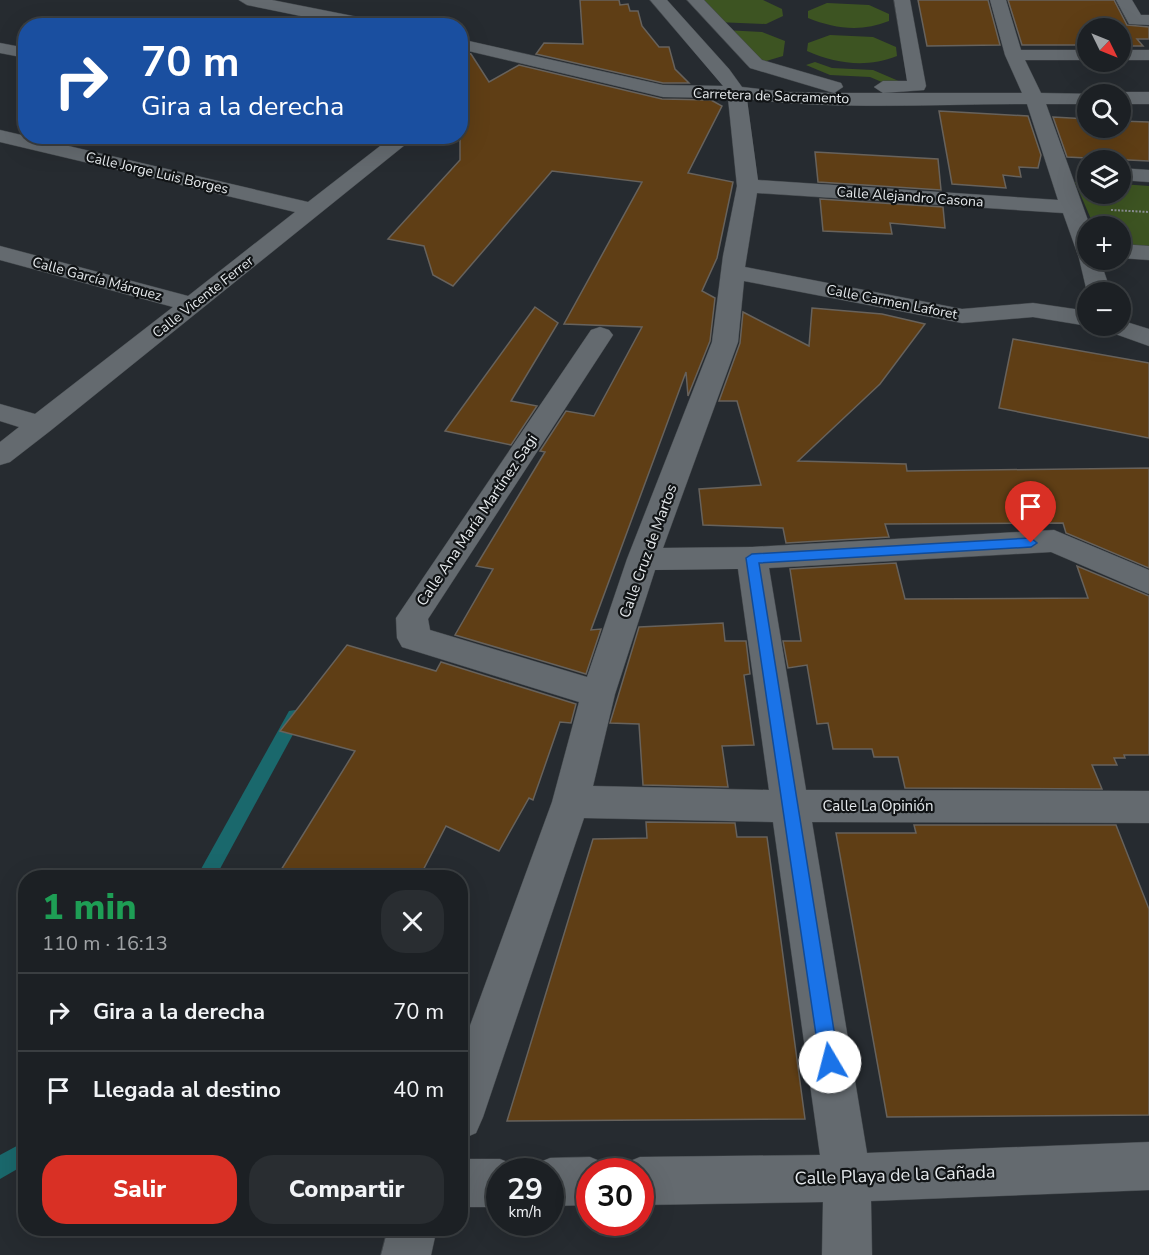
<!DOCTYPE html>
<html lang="es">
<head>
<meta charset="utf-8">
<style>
	body { margin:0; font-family:"Nunito Sans",sans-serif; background:#292d31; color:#f1f3f6; height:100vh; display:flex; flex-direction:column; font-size:22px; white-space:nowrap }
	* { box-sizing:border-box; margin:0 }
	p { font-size:20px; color:#a0a3a6 }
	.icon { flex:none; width:33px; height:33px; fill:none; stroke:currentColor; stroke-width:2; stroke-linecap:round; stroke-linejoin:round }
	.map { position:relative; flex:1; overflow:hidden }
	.sheet { position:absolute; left:18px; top:870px; width:450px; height:366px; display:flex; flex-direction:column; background:#1c2024; border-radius:24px; box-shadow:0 6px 24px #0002,0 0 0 2px #3a3e41 }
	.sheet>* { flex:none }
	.hud { position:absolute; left:18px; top:18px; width:450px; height:126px; border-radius:24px; box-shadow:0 6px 24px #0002,0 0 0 2px #3a3e41; background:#1a4fa0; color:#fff; overflow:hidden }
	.needle { width:39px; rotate:133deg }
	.fabs { position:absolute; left:1077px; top:18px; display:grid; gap:12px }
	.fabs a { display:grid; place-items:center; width:54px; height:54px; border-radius:50%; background:#1c2024; box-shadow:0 6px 24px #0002,0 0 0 2px #3a3e41; font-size:30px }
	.speed { position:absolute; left:486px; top:1158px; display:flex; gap:12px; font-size:30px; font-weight:700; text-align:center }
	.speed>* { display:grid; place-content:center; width:78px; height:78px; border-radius:50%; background:#1c2024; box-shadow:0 6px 24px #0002,0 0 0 2px #3a3e41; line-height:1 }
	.speed small { font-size:15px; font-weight:400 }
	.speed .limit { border:9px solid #d22; background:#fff; color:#111 }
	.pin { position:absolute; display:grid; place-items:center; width:51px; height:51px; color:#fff; margin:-62px -26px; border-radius:50% 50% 50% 0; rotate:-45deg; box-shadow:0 0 6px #0007 }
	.pin .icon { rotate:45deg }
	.me { position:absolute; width:66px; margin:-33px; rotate:352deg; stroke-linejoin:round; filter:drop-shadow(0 0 4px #0008) }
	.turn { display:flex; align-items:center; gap:21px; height:126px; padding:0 24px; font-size:27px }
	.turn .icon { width:78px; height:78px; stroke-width:2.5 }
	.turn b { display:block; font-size:42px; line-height:51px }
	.round { display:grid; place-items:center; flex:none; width:63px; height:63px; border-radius:24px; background:#292d31 }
	.summary { display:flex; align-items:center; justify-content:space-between; height:102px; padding:0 24px }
	h1 { font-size:36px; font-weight:800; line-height:45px; color:#1e9e55 }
	.button { display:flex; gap:12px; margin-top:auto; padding:12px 24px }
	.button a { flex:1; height:69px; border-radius:24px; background:#d93025; color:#fff; font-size:24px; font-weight:800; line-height:69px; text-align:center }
	.button a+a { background:#292d31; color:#f1f3f6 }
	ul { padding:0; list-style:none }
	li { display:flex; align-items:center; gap:18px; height:78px; padding:0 24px; border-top:2px solid #3a3e41 }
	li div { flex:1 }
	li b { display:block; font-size:22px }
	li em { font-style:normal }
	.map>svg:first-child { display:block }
</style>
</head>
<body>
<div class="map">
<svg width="1149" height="1255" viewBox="0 0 1149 1255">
	<rect width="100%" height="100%" fill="#262b30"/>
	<g fill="#3d5422">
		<path d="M695 0H763L782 9 783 16 766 24 716 22Z"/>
		<path d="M827 3 869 5 889 14V21C862 32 835 29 808 18V11Z"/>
		<path d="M724 30 762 32 785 41 783 56 756 64Z"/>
		<path d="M830 35 873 37 896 47 897 56C866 68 837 64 807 51L808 43Z"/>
		<path d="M815 62 832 68 873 70 901 82 896 88 870 77 830 75 806 65Z"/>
		<path d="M1075 182H1087L1088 194H1120L1121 184 1149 186V247L1121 245 1120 226H1094Z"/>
	</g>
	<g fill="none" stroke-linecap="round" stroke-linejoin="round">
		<g fill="#1a686c" fill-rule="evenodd">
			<path d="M295 710 301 711 303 716 215 878H196L289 711Z"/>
			<path d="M26 1141V1164L0 1179V1155Z"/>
		</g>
	</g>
	<g fill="#5f3e15" stroke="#67625c" stroke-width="1.5">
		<path d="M580 0H619L620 5 628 4 630 11H638L642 26 659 47H669L675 69 689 83H663L536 54 544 43 583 44Z"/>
		<path d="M918 0H988L1000 45 927 46Z"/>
		<path d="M1008 0H1114L1127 25 1149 27V39H1137L1143 46H1120V28H1088V45H1022Z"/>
		<path d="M460 51 471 54 489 82 519 65 662 99 711 100 722 106 688 173 733 182 717 258 702 291 715 298 710 341 688 396 686 372 591 630 601 629 586 674 455 635 493 569 476 566 545 452 540 451 566 411 594 416 642 327 564 324 642 182 552 171 453 286 433 275 424 246 388 239 460 160Z"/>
		<path d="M939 111 1028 116 1041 155 1038 168 1019 167 1021 177 1003 175 1006 188 952 184Z"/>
		<path d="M1053 117 1088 119V128H1120V121L1149 122V161L1067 157Z"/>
		<path d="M815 152 938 159 941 190 818 182Z"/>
		<path d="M820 199 943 207 945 228 890 223 892 234 823 231Z"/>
		<path d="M535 307 558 323 511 401 537 406 511 445 445 431Z"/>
		<path d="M812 308 882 314 925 324 880 384 798 461 906 464 907 471 1149 468V568L1066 533 1063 523 885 524 889 537 786 543 783 528 703 525 699 489 761 485 737 401H719L740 343 743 312 809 346Z"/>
		<path d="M1013 339 1149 363V438L999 408Z"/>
		<path d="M896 563 905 599 1088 598 1077 566 1149 596V755H1124L1125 758H1114L1117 765H1092L1102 789 905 788 898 757H874L872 749H833L828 723 817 724 807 665 788 668 783 641H801L790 569Z"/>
		<path d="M723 623 725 641H746L750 674 744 675 754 745 722 746 728 787 643 785 639 724 610 723 639 627Z"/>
		<path d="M347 645 436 671 441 662 576 704 571 723 560 722 533 800 529 798 499 851 446 826 419 878H276L355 751 280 731Z"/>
		<path d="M646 822 735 823 737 837H767L805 1119 507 1121 593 839 647 838Z"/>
		<path d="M914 825H1116L1149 909V1115L887 1117 836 833H916Z"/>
	</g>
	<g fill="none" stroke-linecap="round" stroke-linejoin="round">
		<defs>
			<g id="minor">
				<path d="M239 0H272L378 21 386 26H350L247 5Z"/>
				<path d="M650 0H667L729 69 742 87 785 92 832 93H1022L1005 55 990 0H1006L1021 50H1088V60H1025L1041 93 1095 94H1088V104H1046L1090 226H1088V260H1100L1111 292H1087L1079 258 1063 213 757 193 745 267 962 309 1033 303 1088 311V326H1092H1088L1033 317 962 323 744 281 738 342 663 548 752 547 1054 530 1149 570V594L1051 552 769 568 806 790 1149 791V823L812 822 867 1153 1149 1142V1190L871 1201 872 1255H822L823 1202 640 1205V1172H620L623 1164 640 1157 820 1155 773 822 584 818 483 1117 476 1133 460 1140V1053L552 802 579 702 402 647 397 638 396 618 591 330 600 327 609 330 613 335 428 619 430 630 587 677 627 559 712 342 723 256 737 186 728 98 663 97 460 49V39L663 85 723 86ZM747 99C839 110 934 104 1027 104L1058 200 758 180ZM738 569 769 790 593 786 615 694 655 570Z"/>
				<path d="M687 0H704L762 60 841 83 843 87 834 93 750 68Z"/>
				<path d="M894 0H910L926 86 924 90 883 93 874 87 883 81H907Z"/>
				<path d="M1116 0H1132L1141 15H1149V25L1129 24Z"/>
				<path d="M0 43 26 48V58L0 53Z"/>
				<rect x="1120" y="50" width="29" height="10"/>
				<path d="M1120 92H1149V104H1120V94H1113Z"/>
				<path d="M0 130 308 202 393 136H416L50 431 10 462 0 465V442L19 427 0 421V404L35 414 173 307 0 260V246L188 296 295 212 0 142Z"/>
				<path d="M1120 168 1149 170V182L1120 180Z"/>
				<path d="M1120 244 1149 246V260L1120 258Z"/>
				<path d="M1120 320 1149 329V346L1107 331 1104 326H1120Z"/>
				<path d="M590 1157 607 1164 610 1172H590V1205L550 1206V1172H530L533 1165 550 1158Z"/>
				<path d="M460 1159H500L517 1166 519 1172H500V1207H460Z"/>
				<path d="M388 1228H437L431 1255H381Z"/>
			</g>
		</defs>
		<use href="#minor" stroke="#42474b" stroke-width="1"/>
		<path stroke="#8a8e92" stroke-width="2" stroke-dasharray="2 1.5" stroke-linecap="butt" d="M1111 210 1149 212"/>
		<use href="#minor" fill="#646a6f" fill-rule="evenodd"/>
	</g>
	<path fill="#1a73e8" stroke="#114b97" stroke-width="1.5" d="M1031 538 1037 543 1031 547 759 563 839 1062 836 1068 830 1071 823 1068 820 1062 746 558 752 554Z"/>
	<g text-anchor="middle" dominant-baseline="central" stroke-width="4.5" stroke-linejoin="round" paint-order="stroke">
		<g font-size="14" fill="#e5e9ec" stroke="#111416">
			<text transform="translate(771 96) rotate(2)">Carretera de Sacramento</text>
			<text transform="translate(157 173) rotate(13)">Calle Jorge Luis Borges</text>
			<text transform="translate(910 197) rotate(4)">Calle Alejandro Casona</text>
			<text transform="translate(97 279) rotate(15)">Calle García Márquez</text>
			<text transform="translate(203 297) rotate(-38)">Calle Vicente Ferrer</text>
			<text transform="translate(892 302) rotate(11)">Calle Carmen Laforet</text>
		</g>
		<g font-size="15" fill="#e5e9ec" stroke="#111416">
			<text transform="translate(477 520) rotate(-56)">Calle Ana María Martínez Sagi</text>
			<text transform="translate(648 551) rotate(-70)">Calle Cruz de Martos</text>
			<text x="878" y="806">Calle La Opinión</text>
		</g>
		<g font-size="18" fill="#e5e9ec" stroke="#111416">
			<text transform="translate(895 1175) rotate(-2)">Calle Playa de la Cañada</text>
		</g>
	</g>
</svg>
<div class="fabs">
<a><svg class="needle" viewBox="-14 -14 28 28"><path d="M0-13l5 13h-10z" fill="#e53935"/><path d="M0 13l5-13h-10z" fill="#a0a3a6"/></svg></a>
<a><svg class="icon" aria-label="search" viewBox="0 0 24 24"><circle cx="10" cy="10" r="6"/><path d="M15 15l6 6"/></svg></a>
<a><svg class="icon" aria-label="layers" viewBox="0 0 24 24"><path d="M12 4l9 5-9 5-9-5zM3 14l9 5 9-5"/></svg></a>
<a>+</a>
<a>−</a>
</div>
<div class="speed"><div>29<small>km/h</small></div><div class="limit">30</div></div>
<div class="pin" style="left:1031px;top:543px;background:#d93025"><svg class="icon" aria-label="arrive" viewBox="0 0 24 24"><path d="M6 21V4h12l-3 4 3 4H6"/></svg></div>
<svg class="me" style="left:830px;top:1062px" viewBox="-20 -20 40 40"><circle r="19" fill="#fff"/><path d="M0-13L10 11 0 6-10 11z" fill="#1a73e8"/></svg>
<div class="hud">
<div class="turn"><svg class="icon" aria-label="right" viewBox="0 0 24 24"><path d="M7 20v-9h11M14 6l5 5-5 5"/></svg><div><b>70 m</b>Gira a la derecha</div></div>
</div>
<section class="sheet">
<div class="summary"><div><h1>1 min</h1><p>110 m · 16:13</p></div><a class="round"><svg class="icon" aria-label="close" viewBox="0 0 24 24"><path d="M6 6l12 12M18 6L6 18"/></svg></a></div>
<ul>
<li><svg class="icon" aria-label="right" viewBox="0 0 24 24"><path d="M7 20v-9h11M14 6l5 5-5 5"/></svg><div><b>Gira a la derecha</b></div><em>70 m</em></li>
<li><svg class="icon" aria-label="arrive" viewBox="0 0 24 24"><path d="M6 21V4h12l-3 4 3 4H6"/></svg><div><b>Llegada al destino</b></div><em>40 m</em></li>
</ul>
<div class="button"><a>Salir</a><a>Compartir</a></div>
</section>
</div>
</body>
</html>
